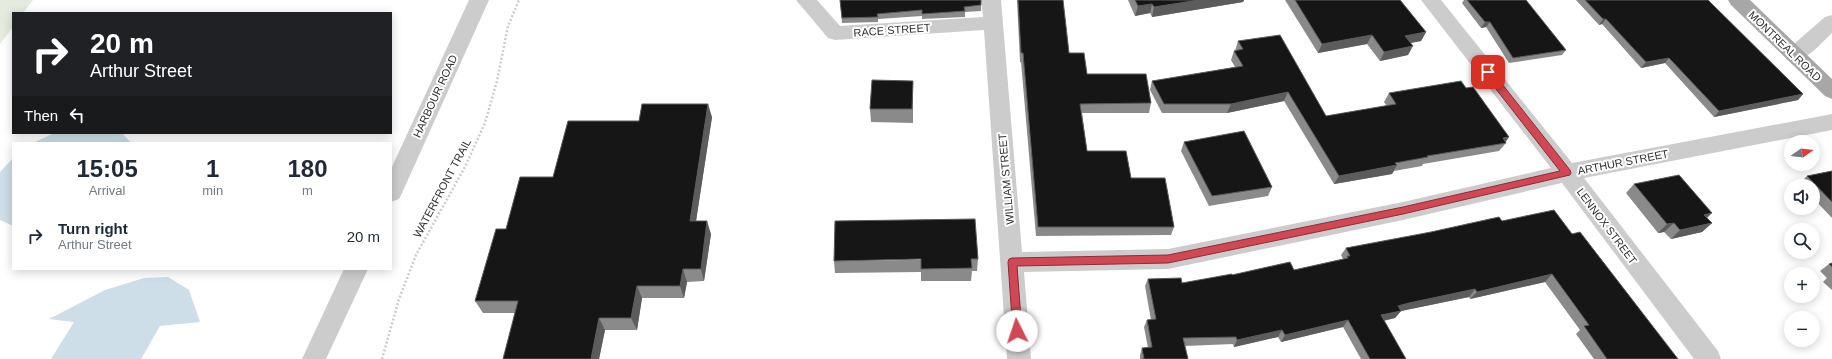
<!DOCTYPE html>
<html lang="en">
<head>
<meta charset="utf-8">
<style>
	body { margin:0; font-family:Arial,sans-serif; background:#f6f6f7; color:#1f2937; height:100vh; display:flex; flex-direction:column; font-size:15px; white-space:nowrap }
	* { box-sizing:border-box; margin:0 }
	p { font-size:13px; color:#747a83 }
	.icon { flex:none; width:22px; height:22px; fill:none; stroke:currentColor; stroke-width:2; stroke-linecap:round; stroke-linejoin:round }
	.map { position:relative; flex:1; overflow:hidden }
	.side { position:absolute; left:12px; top:142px; width:380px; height:128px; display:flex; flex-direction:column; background:#fff; border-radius:0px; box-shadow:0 2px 10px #0003 }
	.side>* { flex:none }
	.guide { position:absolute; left:12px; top:12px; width:380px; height:122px; border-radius:0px; box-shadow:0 2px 10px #0003; background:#202124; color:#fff; overflow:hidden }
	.needle { width:26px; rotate:76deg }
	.buttons { position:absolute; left:1784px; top:135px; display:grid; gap:8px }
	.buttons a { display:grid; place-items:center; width:36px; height:36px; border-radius:50%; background:#fff; box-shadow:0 2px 10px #0003; font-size:20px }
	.pin { position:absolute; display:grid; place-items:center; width:34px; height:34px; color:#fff; margin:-17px; border-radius:8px; box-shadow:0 2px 6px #0006 }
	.me { position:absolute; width:44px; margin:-22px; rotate:356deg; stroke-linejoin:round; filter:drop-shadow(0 0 3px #0008) }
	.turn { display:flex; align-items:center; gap:14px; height:84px; padding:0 12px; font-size:18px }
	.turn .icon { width:52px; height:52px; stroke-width:2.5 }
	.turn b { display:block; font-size:28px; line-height:34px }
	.then { display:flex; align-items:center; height:38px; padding:0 12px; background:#0003; gap:8px; font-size:15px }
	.eta { display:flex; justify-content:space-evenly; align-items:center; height:68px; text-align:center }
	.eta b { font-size:24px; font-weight:600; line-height:28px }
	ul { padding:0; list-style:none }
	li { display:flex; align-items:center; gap:12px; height:52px; padding:0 12px }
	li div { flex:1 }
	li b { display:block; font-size:15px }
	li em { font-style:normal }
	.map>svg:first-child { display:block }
</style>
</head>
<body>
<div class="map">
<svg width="1832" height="359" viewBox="0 0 1832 359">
	<rect width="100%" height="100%" fill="#fff"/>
	<path fill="#e5ebdf" d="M0 0H33L23 13H13V27L0 44Z"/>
	<g fill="#cedee8">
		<path d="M54 133H122L131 143H33Z"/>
		<path d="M13 158V226L0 220V172Z"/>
		<path d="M168 277 189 290 200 322 160 326 141 359H51L74 322 49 319 105 290 144 278Z"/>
	</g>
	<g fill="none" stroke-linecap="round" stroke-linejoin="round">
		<path stroke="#ccc" stroke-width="2.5" stroke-dasharray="2 2" stroke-linecap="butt" d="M382 359 399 299 416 255 465 167 485 123 497 81 508 26 519 0"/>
		<g fill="#ccc" fill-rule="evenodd">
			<path d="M469 0H489L402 193 399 199 391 202V169Z"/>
			<path d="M796 0H817L840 26 983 17 981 0H1001L1022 252 1168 249 1403 202 1551 168 1421 0H1441L1572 163 1832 114V130L1584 178 1718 351 1721 359H1694L1562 183 1403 220 1168 269 1024 272 1031 359H1007L984 30 835 40 828 38Z"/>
			<path d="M1832 15V33C1820 44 1804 65 1787 60L1784 55 1787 50 1825 17Z"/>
			<path d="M344 269H368L326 359H302Z"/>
		</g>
		<path fill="#a7a7a7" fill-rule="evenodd" d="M1728 0H1750L1832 79V99L1825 96 1731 5Z"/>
	</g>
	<g fill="#8a8a8a">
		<path d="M840 0 981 5V11L965 12V17L922 19V16L878 19V22L842 23Z"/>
		<path d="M1017 0H1063L1069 53 1087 74 1151 103 1149 113H1082L1087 151 1131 178 1174 227 1171 235 1036 236 1021 62H1020Z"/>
		<path d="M1128 0H1244L1243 2 1152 17 1150 13 1135 16Z"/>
		<path d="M1285 0H1400L1426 32 1421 41 1410 43 1408 55 1380 61 1367 44 1318 53Z"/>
		<path d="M1464 0H1467L1566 50 1562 55 1509 63 1486 27 1481 28 1462 3Z"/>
		<path d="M1576 0H1708L1803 94 1798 100 1714 117 1665 63 1641 68 1602 24 1599 25Z"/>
		<path d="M1238 41 1326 116 1387 106 1384 102 1389 93 1506 143 1499 151 1423 164 1422 166 1394 171 1392 174 1334 184 1284 101 1227 113H1162L1150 90 1152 81 1235 67 1231 60 1234 51H1235Z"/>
		<path d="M913 81V123L871 122 870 109Z"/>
		<path d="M712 117 696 221 711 234 704 281 687 282 684 298H642L637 330H605L599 359H503L515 313H483L475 301 553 177 639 121Z"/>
		<path d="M1184 142 1272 187 1268 196 1209 206 1181 151Z"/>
		<path d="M1832 171V218L1813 198V186H1801L1799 184 1807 176Z"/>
		<path d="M1634 184 1707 218 1712 223 1702 232 1671 239 1664 232 1658 233 1626 193Z"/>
		<path d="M1502 221 1572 234 1678 359H1594L1576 334 1580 330 1545 282 1470 299 1469 297 1401 311 1395 318 1384 321 1406 359H1361L1343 327 1281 342 1278 337 1234 347 1233 344 1185 346 1188 359H1140V355L1142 348H1148L1144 327 1147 320H1151L1145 286 1148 279 1182 283 1232 275 1294 270 1343 259 1341 255 1346 248Z"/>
		<path d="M978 259 977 271H972L971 281H921V272L835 273 834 261Z"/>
		<path d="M1832 263V290L1823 282 1827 278 1820 271 1829 264Z"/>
	</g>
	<g fill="#5c5c5c">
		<path d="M1199 0H1244L1243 2 1152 17 1154 7Z"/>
		<path d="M1152 4 1150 13 1135 16 1138 6Z"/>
		<path d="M1603 19H1606L1602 24 1599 25Z"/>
		<path d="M1485 22H1490L1486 27 1481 28Z"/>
		<path d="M1426 32 1421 41 1400 45 1405 36Z"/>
		<path d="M1372 35 1367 44 1318 53 1322 44Z"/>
		<path d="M1413 46 1408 55 1380 61 1384 52Z"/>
		<path d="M1669 58 1665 63 1641 68 1646 62Z"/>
		<path d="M1288 92 1284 101 1227 113 1231 104Z"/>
		<path d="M1803 94 1798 100 1714 117 1719 111Z"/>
		<path d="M708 104 712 117 694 234 690 221Z"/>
		<path d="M1509 137 1505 143 1503 138Z"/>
		<path d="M1397 165 1392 174 1334 184 1339 176Z"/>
		<path d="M1712 213 1703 222 1704 215Z"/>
		<path d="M707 221 711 234 704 281 701 269Z"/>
		<path d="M1674 223 1664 232 1658 233 1667 224Z"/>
		<path d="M1712 223 1702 232 1671 239 1680 230Z"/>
		<path d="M683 269 687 282 684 298 680 286Z"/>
		<path d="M1552 274 1545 282 1470 299 1477 292Z"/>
		<path d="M637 286 642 298 637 330 631 318Z"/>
		<path d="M1475 289 1469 297 1401 311 1395 318 1376 322 1381 315 1398 306 1409 303Z"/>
		<path d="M599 318 605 330 599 359H591Z"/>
		<path d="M1348 320 1343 327 1281 342 1285 335Z"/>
		<path d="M1282 330 1278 337 1234 347 1237 340Z"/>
	</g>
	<g fill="#161616" stroke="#5c5c5c">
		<path d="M840 0H981V5L964 7 965 11 922 14V10L877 14 878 17 842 18Z"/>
		<path d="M1018 0H1063L1069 53H1084L1087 74H1146L1151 103 1080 104 1087 151H1126L1131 178H1165L1174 227H1038L1023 53H1021Z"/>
		<path d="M1135 0H1199L1154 7 1152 4 1138 6Z"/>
		<path d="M1295 0H1400L1426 32 1405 36 1413 46 1384 52 1372 35 1322 44Z"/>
		<path d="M1467 0H1526L1566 50 1513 58 1490 22H1485Z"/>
		<path d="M1585 0H1708L1803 94 1719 111 1669 58 1646 62 1606 19H1603Z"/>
		<path d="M1280 35 1326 116 1396 104 1389 93 1461 81 1466 88 1473 87 1509 137 1503 138 1506 143 1427 156 1428 157 1395 163 1397 165 1339 176 1288 92 1231 104H1164L1152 81 1243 66 1234 51 1243 49 1238 41Z"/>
		<path d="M872 80 913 81 912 109H870Z"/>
		<path d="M642 104H708L690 221H707L701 269H683L680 286H637L631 318H599L591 359H503L518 301H475L496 229H506L520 177H553L568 121H639Z"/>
		<path d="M1244 131 1272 187 1212 196 1184 142Z"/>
		<path d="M1832 171V202L1807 176Z"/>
		<path d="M1679 175 1712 213 1704 215 1712 223 1680 230 1674 223 1667 224 1634 184Z"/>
		<path d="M1554 210 1572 234 1580 232 1678 359H1607L1584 326 1589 325 1552 274 1477 292 1475 289 1409 303 1398 306 1401 311 1381 315 1406 359H1370L1348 320 1285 335 1282 330 1237 340 1236 337 1183 338 1188 359H1144L1142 348 1152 347 1147 320 1156 319 1148 279 1181 278 1182 283 1232 274V275L1290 262 1294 270 1348 258 1347 256H1350L1346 248 1431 232 1499 217 1502 221Z"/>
		<path d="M975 219 978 259H971L972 268 921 269V259L834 261 835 221Z"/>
		<path d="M1832 263V267L1829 264Z"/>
	</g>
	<path fill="#d14753" stroke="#882e36" d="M1488 69 1491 70 1570 170 1571 173 1570 175 1403 214 1168 263 1017 266 1022 331 1020 334 1017 336 1013 334 1008 262 1009 259 1012 258 1168 255 1403 207 1560 171 1485 75V70Z"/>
	<g text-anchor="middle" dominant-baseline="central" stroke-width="4" stroke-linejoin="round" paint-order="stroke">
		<g font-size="11" fill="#2f2f2f" stroke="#fff">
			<text transform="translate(892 30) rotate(-4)">RACE STREET</text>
			<text transform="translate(1785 46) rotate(44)">MONTREAL ROAD</text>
			<text transform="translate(435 96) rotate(-65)">HARBOUR ROAD</text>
			<text transform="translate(1623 162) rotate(-11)">ARTHUR STREET</text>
			<text transform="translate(1006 179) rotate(-95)">WILLIAM STREET</text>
			<text transform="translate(442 188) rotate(-62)">WATERFRONT TRAIL</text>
			<text transform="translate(1607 226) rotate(53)">LENNOX STREET</text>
		</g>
	</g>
</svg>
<div class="buttons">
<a><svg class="needle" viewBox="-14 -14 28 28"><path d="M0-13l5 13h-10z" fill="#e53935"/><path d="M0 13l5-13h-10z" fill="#747a83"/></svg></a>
<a><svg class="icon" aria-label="sound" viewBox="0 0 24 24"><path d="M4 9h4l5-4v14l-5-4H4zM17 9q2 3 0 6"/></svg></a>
<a><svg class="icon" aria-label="search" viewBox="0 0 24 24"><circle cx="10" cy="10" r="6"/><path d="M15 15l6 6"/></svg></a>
<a>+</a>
<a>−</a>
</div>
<div class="pin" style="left:1488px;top:72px;background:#d93025"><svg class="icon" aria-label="arrive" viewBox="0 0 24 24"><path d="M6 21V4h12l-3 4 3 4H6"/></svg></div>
<svg class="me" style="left:1017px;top:331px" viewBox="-20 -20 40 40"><circle r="19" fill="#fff"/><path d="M0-13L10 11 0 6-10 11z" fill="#d14753"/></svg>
<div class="guide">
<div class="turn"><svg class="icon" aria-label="right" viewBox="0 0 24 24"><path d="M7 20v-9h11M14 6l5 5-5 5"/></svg><div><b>20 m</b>Arthur Street</div></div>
<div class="then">Then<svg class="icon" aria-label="left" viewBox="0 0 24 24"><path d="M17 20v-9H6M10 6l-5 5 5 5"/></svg></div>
</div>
<section class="side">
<div class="eta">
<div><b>15:05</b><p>Arrival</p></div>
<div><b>1</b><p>min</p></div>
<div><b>180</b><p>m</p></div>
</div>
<ul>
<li><svg class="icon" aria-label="right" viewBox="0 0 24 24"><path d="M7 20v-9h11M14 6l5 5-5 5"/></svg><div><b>Turn right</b><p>Arthur Street</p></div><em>20 m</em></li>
</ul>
</section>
</div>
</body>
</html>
